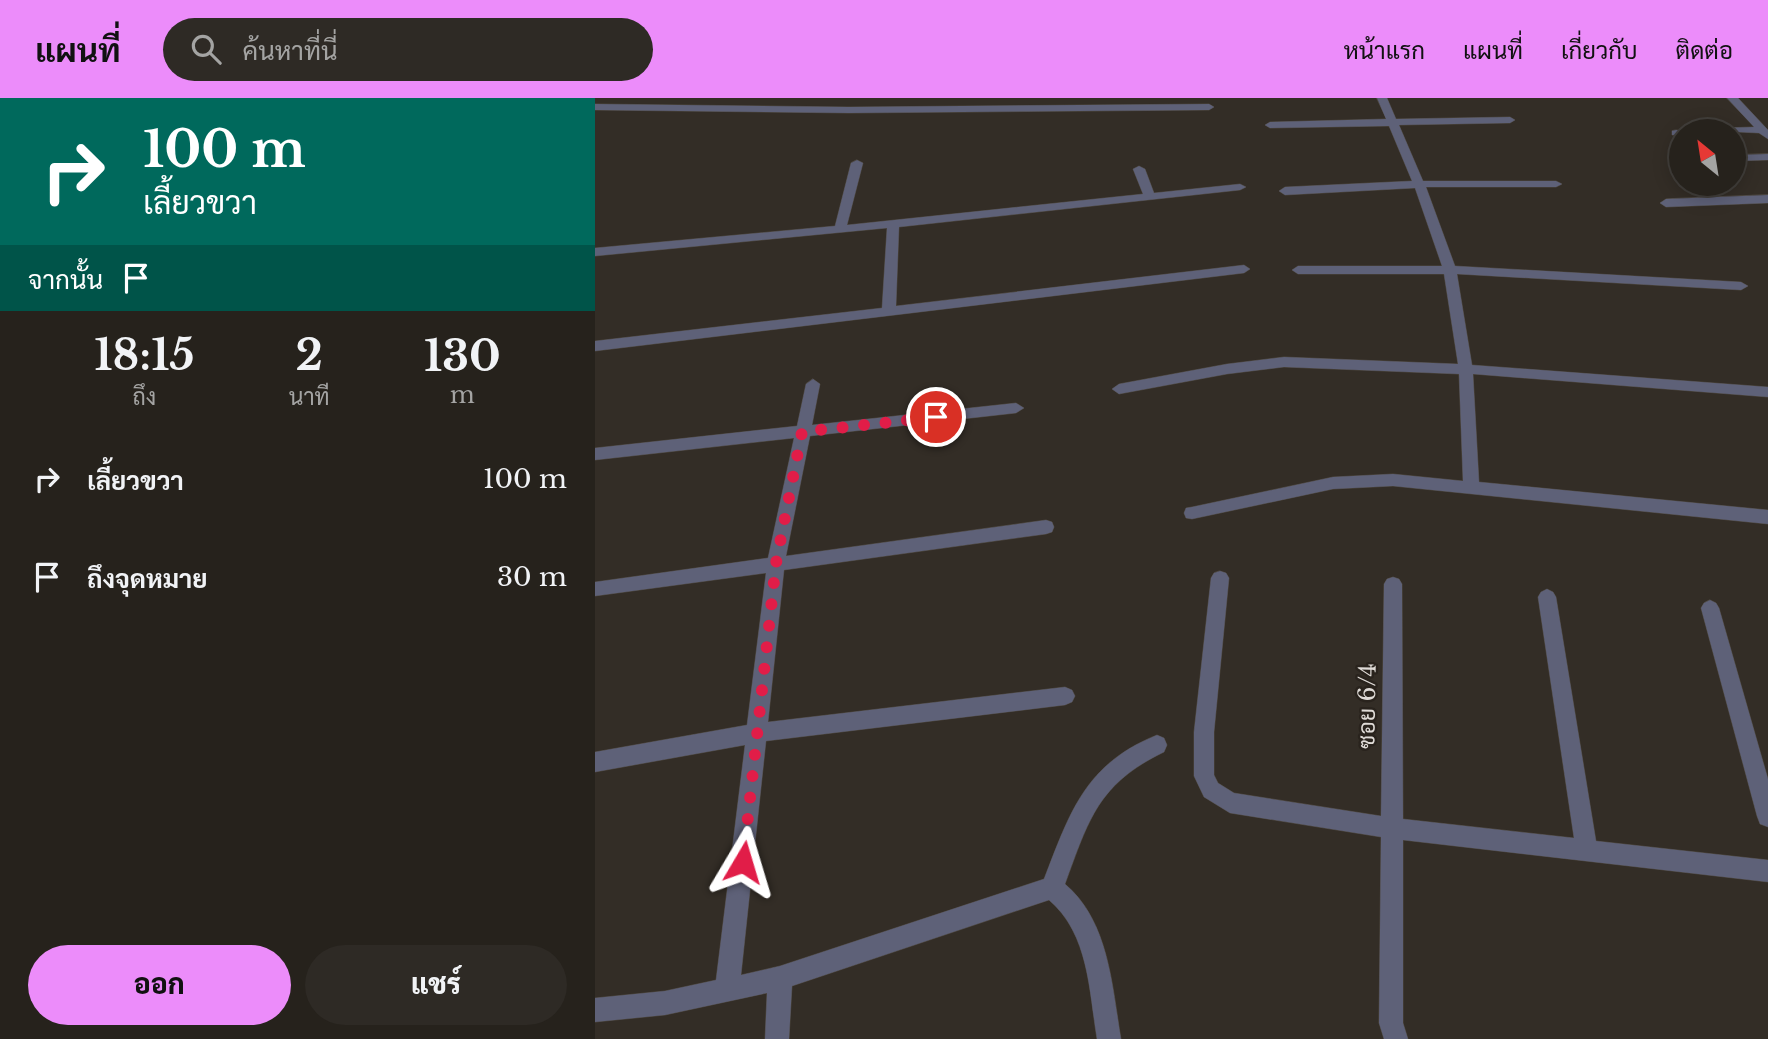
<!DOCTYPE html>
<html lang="th">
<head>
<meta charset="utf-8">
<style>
	body { margin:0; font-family:"Libre Baskerville",Sarabun,serif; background:#2e2a25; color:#f1f3f6; height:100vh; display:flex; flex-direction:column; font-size:26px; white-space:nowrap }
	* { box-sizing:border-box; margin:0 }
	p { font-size:23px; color:#a4a4a3 }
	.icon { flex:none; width:38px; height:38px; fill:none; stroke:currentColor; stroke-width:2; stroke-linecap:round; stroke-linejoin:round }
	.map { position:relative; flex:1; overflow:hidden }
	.panel { display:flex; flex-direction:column; background:#26221c; width:595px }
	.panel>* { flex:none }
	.top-card { background:#00695c; color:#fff; overflow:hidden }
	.needle { width:46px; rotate:330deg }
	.fabs { position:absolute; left:1074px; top:21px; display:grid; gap:14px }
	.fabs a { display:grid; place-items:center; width:77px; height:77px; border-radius:50%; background:#26221c; box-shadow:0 4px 18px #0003,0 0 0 2px #423f3b; font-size:35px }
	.pin { position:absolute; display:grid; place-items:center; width:60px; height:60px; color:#fff; margin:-30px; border:4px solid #fff; border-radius:50%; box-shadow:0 2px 7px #0007 }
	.me { position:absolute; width:77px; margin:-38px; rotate:7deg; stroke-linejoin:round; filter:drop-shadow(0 0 5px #0008) }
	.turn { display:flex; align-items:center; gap:24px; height:147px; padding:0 28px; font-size:32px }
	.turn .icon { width:91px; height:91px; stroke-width:2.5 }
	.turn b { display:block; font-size:49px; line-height:60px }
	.then { display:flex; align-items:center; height:66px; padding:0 28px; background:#0003; gap:14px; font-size:26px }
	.eta { display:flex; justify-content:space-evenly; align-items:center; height:119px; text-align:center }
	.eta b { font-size:42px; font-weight:800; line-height:49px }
	.button { display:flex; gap:14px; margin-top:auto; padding:14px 28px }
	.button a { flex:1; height:80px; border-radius:42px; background:#ec8cfa; color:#111; font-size:28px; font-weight:800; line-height:80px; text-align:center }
	.button a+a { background:#2e2a25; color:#f1f3f6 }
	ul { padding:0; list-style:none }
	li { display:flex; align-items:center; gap:21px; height:98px; padding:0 28px }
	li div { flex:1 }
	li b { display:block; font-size:26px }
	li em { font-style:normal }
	header { display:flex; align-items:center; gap:42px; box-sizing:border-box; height:98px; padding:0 35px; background:#ec8cfa; color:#111 }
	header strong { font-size:33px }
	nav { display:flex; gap:38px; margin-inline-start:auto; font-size:24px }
	.search { width:490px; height:63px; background:#2e2a25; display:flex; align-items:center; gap:18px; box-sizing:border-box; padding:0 24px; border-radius:38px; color:#a4a4a3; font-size:26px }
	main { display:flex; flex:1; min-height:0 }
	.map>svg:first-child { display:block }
</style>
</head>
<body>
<header>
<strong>แผนที่</strong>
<div class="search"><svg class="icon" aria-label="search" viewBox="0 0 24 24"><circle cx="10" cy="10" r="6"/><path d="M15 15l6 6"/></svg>ค้นหาที่นี่</div>
<nav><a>หน้าแรก</a><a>แผนที่</a><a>เกี่ยวกับ</a><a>ติดต่อ</a></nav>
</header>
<main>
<section class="panel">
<div class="top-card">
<div class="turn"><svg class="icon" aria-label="right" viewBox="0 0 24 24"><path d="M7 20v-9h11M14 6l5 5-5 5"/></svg><div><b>100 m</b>เลี้ยวขวา</div></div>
<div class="then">จากนั้น<svg class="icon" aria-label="arrive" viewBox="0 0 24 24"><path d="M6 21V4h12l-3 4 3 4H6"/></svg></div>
</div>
<div class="eta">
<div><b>18:15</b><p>ถึง</p></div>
<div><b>2</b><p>นาที</p></div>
<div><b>130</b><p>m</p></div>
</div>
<ul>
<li><svg class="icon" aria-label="right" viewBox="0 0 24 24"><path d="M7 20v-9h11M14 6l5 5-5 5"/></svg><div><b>เลี้ยวขวา</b></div><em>100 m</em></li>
<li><svg class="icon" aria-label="arrive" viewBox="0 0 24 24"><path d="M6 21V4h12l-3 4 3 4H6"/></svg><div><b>ถึงจุดหมาย</b></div><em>30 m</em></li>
</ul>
<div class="button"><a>ออก</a><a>แชร์</a></div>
</section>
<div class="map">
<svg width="1173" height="941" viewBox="0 0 1173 941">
	<rect width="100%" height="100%" fill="#332d26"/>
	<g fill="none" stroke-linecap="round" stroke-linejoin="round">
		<defs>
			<g id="minor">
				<path d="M782 0H792L801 21 915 19 920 22 915 25 804 27 828 83H961L967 86 961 89H831L860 168 1146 184 1153 188 1146 192 862 176 877 267 1173 289V299L878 276 884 384 1173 412V426L798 388 738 391 597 421 591 420 589 415 591 410 597 409 738 379 798 376 868 383 864 276 689 269 632 276 524 296 517 291 524 286 632 266 689 259 863 266 849 176H703L697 172 703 168H847L820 90 690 97 684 93 690 89 817 83 794 28 675 30 670 27 675 24 791 21Z"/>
				<path d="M1132 0H1143L1173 32V41L1164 35 1120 33 1125 30 1159 29Z"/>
				<path d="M0 6 254 9 614 6 619 9 614 12 254 15 0 12Z"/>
				<path d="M1081 32 1092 33H1087V37H1077V33Z"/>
				<path d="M1173 56V62L1139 63V57Z"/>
				<path d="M262 62 268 65 252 127 548 96 538 71 544 68 550 71 559 95 645 86 651 89 645 92 304 129 301 208 649 167 655 171 649 175 0 253V243L287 210 292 130 0 158V150L240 128 256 65Z"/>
				<path d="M1173 97V105L1071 109 1065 105 1071 101Z"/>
				<path d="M218 281 225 286 217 327 421 305 429 310 421 315 215 338 191 458 451 422 457 424 459 429 457 434 451 436 189 472 173 624 470 589 477 592 480 598 477 604 470 607 171 643 146 877 185 868 449 781C475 714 490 666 562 637L569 640 572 647 569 654C503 686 494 721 470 786 514 823 517 888 526 941H502C494 893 494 836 454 802L197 888 194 941H170L172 895 70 917 0 924V900L70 893 121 882 150 647 0 674V654L152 627 171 475 0 498V484L173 460 199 340 0 362V350L202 328 211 286Z"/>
				<path d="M625 473 631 475 634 480 619 634V677L623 685 639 695 786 718 789 486 792 481 798 479 804 481 807 486 808 721 979 740 943 499 946 494 952 491 958 494 961 499 1001 743 1173 762V784L808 742V925L813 941H789L784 925 786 739 635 715 609 699 599 678V634L616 480 619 475Z"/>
				<path d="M1115 502 1121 505 1124 510 1173 681V729L1165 726 1162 718 1106 510 1109 505Z"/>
			</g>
		</defs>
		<use href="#minor" stroke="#4f4942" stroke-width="1"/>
		<use href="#minor" fill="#5e6178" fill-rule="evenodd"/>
	</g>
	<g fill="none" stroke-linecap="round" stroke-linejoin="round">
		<path stroke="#e11d48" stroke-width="12" stroke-dasharray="0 21.6" d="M148 764 181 465 207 334 341 319"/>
	</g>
	<g text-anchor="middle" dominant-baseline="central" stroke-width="5" stroke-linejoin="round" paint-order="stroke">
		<g font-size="23" fill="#dfdbd7" stroke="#29231d">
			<text transform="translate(772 608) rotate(-89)">ซอย 6/4</text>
		</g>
	</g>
</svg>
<div class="fabs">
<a><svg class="needle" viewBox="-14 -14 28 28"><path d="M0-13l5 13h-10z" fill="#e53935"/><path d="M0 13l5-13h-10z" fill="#a4a4a3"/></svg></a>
</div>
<div class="pin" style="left:341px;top:319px;background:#d93025"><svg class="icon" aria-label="arrive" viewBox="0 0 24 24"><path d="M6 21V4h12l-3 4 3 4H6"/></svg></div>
<svg class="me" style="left:148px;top:764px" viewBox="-20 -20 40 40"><path d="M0-17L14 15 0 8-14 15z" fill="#e11d48" stroke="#fff" stroke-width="4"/></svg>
</div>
</main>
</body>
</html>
